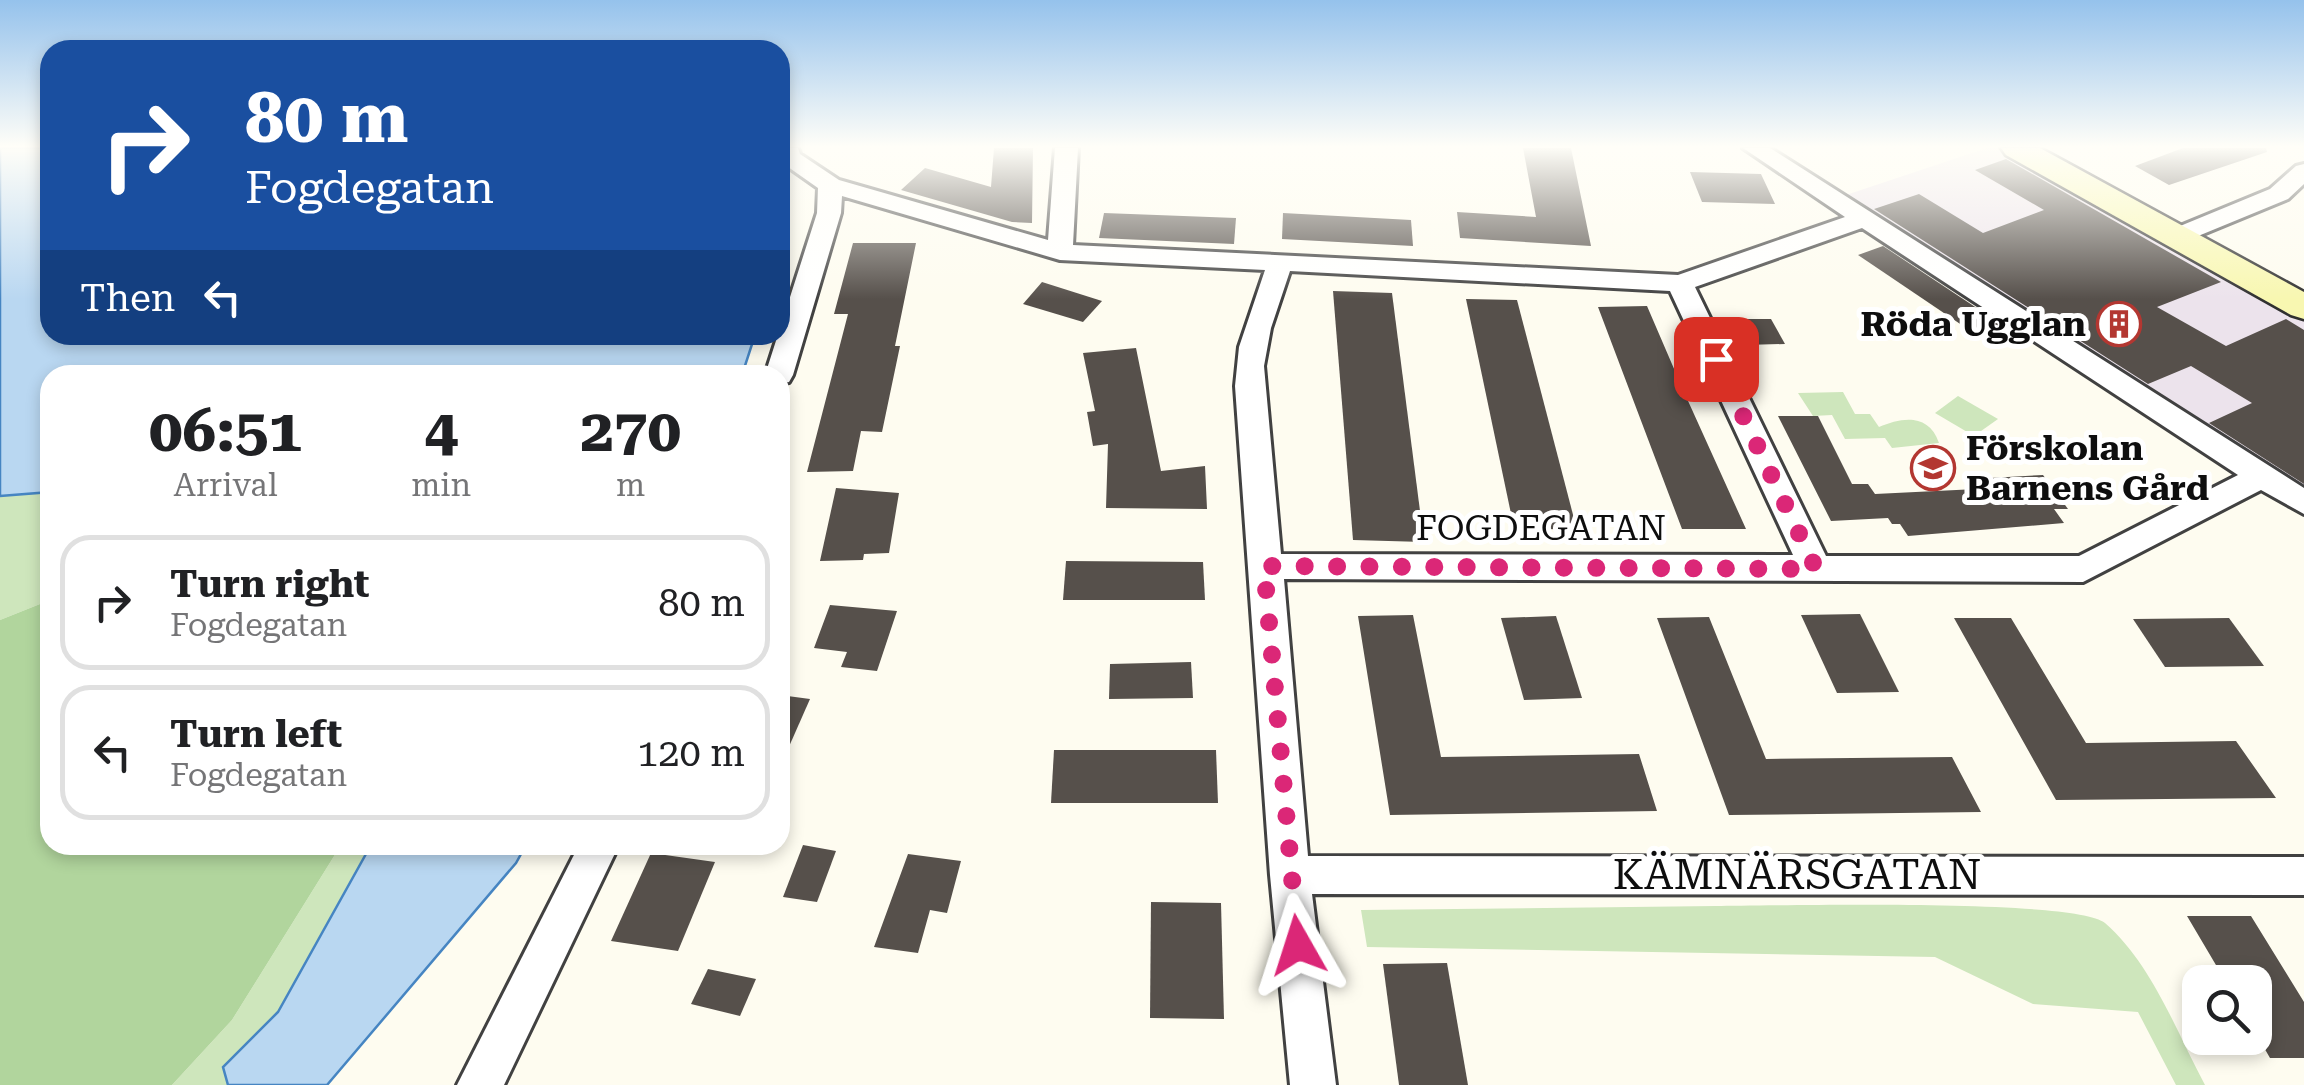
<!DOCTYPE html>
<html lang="en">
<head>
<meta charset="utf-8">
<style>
	body { margin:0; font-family:"Roboto Serif",serif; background:#f6f6f6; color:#202124; height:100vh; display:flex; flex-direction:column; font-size:38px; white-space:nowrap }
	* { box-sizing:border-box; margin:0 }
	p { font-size:32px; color:#757577 }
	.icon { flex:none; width:55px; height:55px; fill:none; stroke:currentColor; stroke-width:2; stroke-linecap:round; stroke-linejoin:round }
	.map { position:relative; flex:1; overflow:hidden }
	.sheet { position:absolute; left:40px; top:365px; width:750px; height:490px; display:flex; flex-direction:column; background:#fff; border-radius:30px; box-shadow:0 5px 15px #0003 }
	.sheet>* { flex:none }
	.banner { position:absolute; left:40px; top:40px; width:750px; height:305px; border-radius:30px; box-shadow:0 5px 15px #0003; background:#1a4fa0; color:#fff; overflow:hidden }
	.buttons { position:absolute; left:2182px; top:965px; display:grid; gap:20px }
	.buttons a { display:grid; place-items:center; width:90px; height:90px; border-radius:20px; background:#fff; box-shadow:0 5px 15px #0003; font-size:50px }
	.pin { position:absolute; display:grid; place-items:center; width:85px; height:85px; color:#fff; margin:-42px; border-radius:20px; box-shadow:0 5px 15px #0006 }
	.me { position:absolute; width:110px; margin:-55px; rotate:354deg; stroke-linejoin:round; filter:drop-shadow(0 0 8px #0008) }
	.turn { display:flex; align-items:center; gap:35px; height:210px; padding:0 40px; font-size:45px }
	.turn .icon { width:130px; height:130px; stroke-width:2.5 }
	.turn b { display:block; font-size:70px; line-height:85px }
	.then { display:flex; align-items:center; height:95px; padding:0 40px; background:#0003; gap:20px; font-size:38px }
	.eta { display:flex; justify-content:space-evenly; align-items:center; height:170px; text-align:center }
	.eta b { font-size:60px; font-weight:700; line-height:70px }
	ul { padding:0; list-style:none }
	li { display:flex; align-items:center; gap:30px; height:135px; margin:0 20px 15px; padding:0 20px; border:5px solid #e0e0e0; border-radius:30px }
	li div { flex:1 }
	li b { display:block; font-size:38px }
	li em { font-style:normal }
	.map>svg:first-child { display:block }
</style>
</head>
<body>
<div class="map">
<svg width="2304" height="1085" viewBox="0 0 2304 1085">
	<rect width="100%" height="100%" fill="#fefcf0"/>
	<path fill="#ece3ec" d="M1987 148H2003L2304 320V488L1843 196Z"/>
	<g fill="#cee6bc">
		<path d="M1843 392 1855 414H1870L1879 427C1902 417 1929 413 1939 443L1892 448 1885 438 1845 439 1832 415 1813 416 1798 393Z"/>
		<path d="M1958 396 1998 419 1974 436 1935 413Z"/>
		<path d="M50 492V600L0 620V496Z"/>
		<path d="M341 845H371L278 1012 223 1067 228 1085H172L232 1020Z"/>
		<path d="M1716 906C1773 906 2076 898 2105 923 2152 964 2176 1031 2205 1085H2176L2138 1012 2033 1004 1935 957 1367 947 1361 910Z"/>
	</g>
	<path fill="#b1d59d" d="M50 600V845H341L232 1020 172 1085H0V620Z"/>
	<g fill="#b9d7f1" stroke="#4685c2" stroke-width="2.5">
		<path d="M0 148H50V335H649L681 338 755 335 742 375H50V492L0 496Z"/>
		<path d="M371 845H526L516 863 327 1085H228L223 1067 278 1012Z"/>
	</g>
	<g fill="#56504b">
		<path d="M994 148H1033L1032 223 1012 222 901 190 925 168 991 187Z"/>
		<path d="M1523 148H1571L1591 246 1460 238 1457 212 1536 217Z"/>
		<path d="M2183 148H2266L2267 152 2169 185 2135 166Z"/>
		<path d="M2006 159 2221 282 2157 307 2226 346 2286 319 2304 330V484L2209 423 2252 403 2191 366 2148 384 1874 209 1919 194 1983 233 2044 210 1975 170Z"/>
		<path d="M1690 172 1761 174 1775 204 1702 202Z"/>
		<path d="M1104 213 1236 218 1234 244 1099 238Z"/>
		<path d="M1283 213 1411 220 1413 246 1282 239Z"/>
		<path d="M853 243H916L895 346H900L882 432 861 431 853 471 807 472 848 314H834Z"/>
		<path d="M1883 246 2001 324 1975 334 1858 255Z"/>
		<path d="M1042 282 1102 301 1083 322 1023 304Z"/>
		<path d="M1333 291 1392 293 1424 542 1353 540Z"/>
		<path d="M1466 299 1517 300 1577 530 1514 528Z"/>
		<path d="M1647 306 1684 392 1746 529H1682L1598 307Z"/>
		<path d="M1731 319H1771L1785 344 1744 345Z"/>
		<path d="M1136 348 1161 471 1205 466 1207 509 1106 508 1108 444 1093 446 1087 412 1095 411 1083 353Z"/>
		<path d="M1778 416H1818L1852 484H1868L1875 494 1997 488 1990 478 2043 475 2068 509H2054L2064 523 1908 536 1900 524H1892L1888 518 1831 521Z"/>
		<path d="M836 488 899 493 889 553 864 554 863 560 820 561Z"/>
		<path d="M1066 561 1203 562 1205 600H1063Z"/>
		<path d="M830 605 897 611 877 671 841 667 847 652 814 648Z"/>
		<path d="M1860 614 1899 692 1837 693 1801 615Z"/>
		<path d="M1413 615 1441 757 1639 754 1657 811 1390 815 1358 616Z"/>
		<path d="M1556 616 1582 698 1524 700 1501 618Z"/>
		<path d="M1709 617 1766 759 1952 757 1981 812 1729 815 1657 618Z"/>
		<path d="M1954 618H2011L2086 743 2236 741 2276 798 2056 800Z"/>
		<path d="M2229 618 2264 666 2165 667 2133 619Z"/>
		<path d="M1191 662 1193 698 1109 699 1110 664Z"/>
		<path d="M780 695 810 699 780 767Z"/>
		<path d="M1054 750H1216L1218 803H1051Z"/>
		<path d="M803 845 836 851 817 902 783 897Z"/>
		<path d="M651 853 715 862 678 951 611 941Z"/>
		<path d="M908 854 961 861 947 913 930 910 918 953 874 947Z"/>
		<path d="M1151 902 1221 903 1224 1019 1150 1018Z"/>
		<path d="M2187 916H2251L2304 1002V1058H2270L2255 1032V982H2226Z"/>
		<path d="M1447 963 1468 1085H1399L1383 964Z"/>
		<path d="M708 969 756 979 740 1016 691 1004Z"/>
	</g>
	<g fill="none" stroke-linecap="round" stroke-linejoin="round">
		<defs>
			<g id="street">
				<path d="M780 148H798L800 154 839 180 1048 240 1055 148H1078L1073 245 1678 275 1845 217 1743 148H1770L2304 488V514L2261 490 2083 582 1284 579 1308 856 2304 857V895L1312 894 1336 1085H1290L1270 875 1235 386 1239 347 1265 270 1060 260 842 196 841 213 793 375 789 382 780 384V375H765L817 213 818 188 781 162ZM1862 228 2238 475 2079 556H1826L1695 287ZM1290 271 1670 291 1793 555 1281 554 1264 366 1271 328Z"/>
				<path d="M2304 164V184L2288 199 2186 241H2168L2164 236 2168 231 2270 189 2296 166Z"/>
				<path d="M579 845H619L504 1085H457Z"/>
			</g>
			<path id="secondary" d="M2001 148H2040L2304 292V319L2291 315 2006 155Z"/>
		</defs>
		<use href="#street" stroke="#414141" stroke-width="6"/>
		<use href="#secondary" stroke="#303030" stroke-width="5"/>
		<use href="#street" fill="#fff" fill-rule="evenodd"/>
		<use href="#secondary" fill="#f8f7b1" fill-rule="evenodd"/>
	</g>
	<linearGradient id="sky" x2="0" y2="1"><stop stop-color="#95c2ec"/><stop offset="0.49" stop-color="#fffef8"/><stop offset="1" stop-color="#fffef8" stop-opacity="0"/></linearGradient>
	<rect width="2304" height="299" fill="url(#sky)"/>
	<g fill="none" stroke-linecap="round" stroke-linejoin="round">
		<path stroke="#db2777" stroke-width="18" stroke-dasharray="0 32.4" d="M1298 945 1264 566 1816 569 1716 359"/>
	</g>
	<defs>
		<symbol id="building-ring" viewBox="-11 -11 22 22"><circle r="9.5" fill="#fff" stroke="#b33731" stroke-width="1.5"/><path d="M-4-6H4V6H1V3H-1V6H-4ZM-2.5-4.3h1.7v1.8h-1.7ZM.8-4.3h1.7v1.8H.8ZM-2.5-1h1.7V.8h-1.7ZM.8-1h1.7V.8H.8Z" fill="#b33731"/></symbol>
		<symbol id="school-ring" viewBox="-11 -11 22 22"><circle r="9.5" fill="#fff" stroke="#b33731" stroke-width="1.5"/><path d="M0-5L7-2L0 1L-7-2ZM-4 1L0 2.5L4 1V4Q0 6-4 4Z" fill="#b33731"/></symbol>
	</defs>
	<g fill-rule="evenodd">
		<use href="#building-ring" x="2094" y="299" width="50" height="50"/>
		<use href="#school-ring" x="1908" y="443" width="50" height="50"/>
	</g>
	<g text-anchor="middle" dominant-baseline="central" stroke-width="10" stroke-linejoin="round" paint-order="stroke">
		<g font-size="35" font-weight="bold" fill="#0e0e0e" stroke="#fff" text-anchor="end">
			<text x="2086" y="324">Röda Ugglan</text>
			<text x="1966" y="448" text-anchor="start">Förskolan<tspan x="1966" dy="40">Barnens Gård</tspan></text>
		</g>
		<g font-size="35" fill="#0e0e0e" stroke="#fff">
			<text x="1541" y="528">FOGDEGATAN</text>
		</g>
		<g font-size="42" fill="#0e0e0e" stroke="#fff">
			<text x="1797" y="874">KÄMNÄRSGATAN</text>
		</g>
	</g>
</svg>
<div class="buttons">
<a><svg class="icon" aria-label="search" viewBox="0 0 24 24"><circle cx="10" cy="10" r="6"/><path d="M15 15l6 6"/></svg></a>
</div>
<div class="pin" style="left:1716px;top:359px;background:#d93025"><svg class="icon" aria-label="arrive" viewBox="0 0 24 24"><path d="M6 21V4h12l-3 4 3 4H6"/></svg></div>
<svg class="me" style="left:1298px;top:945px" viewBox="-20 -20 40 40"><path d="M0-17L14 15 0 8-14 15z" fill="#db2777" stroke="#fff" stroke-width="4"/></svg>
<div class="banner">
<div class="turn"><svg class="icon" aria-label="right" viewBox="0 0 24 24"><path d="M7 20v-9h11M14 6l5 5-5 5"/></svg><div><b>80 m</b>Fogdegatan</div></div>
<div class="then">Then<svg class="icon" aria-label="left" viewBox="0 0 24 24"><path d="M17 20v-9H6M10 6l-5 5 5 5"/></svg></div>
</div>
<section class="sheet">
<div class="eta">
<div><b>06:51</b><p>Arrival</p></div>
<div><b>4</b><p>min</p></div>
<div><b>270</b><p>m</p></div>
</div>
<ul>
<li><svg class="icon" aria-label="right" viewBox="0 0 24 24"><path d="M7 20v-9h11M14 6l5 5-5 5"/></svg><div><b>Turn right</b><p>Fogdegatan</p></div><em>80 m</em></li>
<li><svg class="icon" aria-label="left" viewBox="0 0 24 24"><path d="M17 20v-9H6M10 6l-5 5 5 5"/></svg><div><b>Turn left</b><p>Fogdegatan</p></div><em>120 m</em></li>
</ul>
</section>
</div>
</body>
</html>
